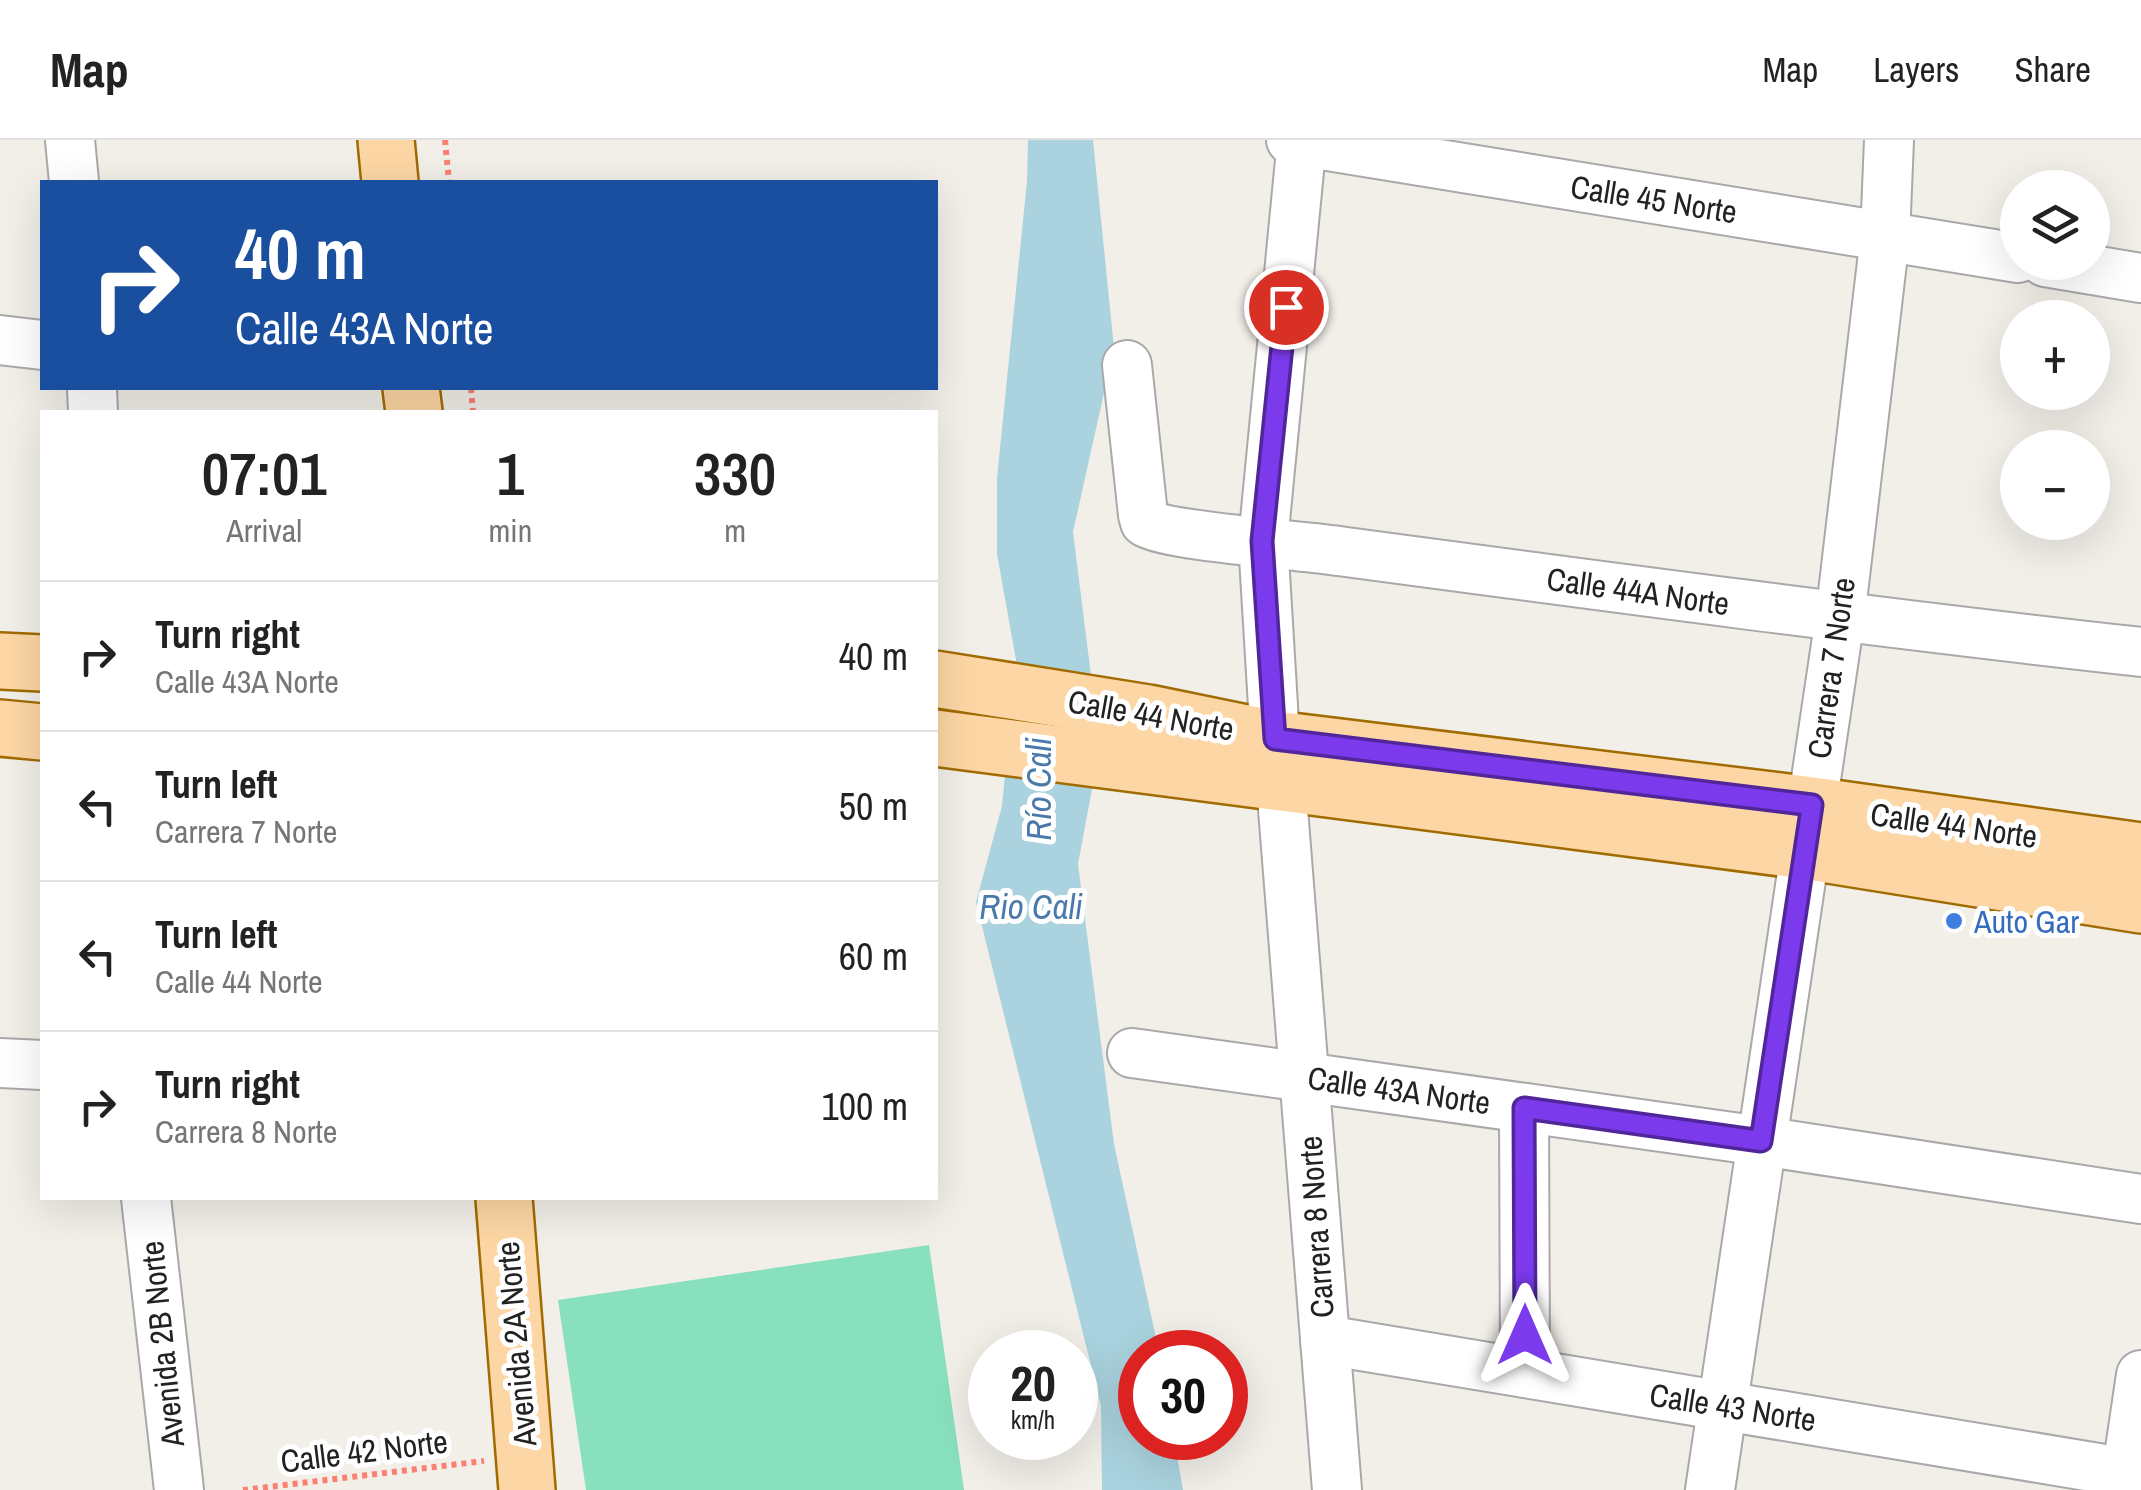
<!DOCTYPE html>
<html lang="en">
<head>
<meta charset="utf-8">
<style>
	body { margin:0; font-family:"Archivo Narrow",sans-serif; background:#f2f2f2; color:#222; height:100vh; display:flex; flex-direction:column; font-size:38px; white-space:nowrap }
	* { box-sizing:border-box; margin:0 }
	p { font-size:32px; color:#767676 }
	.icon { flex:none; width:55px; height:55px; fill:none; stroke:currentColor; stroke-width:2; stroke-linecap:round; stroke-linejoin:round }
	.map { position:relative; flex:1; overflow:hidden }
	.panel { position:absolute; left:40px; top:270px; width:898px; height:790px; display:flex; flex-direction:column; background:#fff; border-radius:0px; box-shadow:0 10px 40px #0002 }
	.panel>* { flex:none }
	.hud { position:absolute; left:40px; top:40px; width:898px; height:210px; border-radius:0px; box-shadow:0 10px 40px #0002; background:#1a4fa0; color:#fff; overflow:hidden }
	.fabs { position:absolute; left:2000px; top:30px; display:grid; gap:20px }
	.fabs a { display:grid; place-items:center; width:110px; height:110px; border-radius:50%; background:#fff; box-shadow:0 10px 40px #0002; font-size:50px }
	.speed { position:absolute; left:968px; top:1190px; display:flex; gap:20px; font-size:50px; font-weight:700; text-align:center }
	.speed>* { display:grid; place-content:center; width:130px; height:130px; border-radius:50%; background:#fff; box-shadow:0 10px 40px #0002; line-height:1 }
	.speed small { font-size:25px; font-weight:400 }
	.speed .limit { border:15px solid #d22; background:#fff; color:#111 }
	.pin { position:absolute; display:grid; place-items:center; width:85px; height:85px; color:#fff; margin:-42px; border:5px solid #fff; border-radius:50%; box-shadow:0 2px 10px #0007 }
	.me { position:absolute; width:110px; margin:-55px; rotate:0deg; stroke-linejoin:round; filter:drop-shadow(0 0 8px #0008) }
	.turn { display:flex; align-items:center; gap:35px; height:210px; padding:0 30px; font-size:45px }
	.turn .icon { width:130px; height:130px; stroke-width:2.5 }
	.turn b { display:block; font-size:70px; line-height:85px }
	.eta { display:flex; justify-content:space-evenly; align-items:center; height:170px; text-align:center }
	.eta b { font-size:60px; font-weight:600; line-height:70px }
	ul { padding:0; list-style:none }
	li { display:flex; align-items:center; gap:30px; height:150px; padding:0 30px; border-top:2px solid #e0e0e0 }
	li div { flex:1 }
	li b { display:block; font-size:38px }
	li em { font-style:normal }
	header { display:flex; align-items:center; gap:60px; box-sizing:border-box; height:140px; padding:0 50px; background:#fff; border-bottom:2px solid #e0e0e0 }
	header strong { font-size:48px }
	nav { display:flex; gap:55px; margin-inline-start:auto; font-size:35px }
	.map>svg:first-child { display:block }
</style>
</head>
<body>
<header>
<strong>Map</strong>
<nav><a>Map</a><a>Layers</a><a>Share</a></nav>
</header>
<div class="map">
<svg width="2141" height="1350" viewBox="0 0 2141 1350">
	<rect width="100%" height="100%" fill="#f2efe9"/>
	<path fill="#88e0be" d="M929 1105 964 1350H586L558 1160Z"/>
	<path fill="#aad3df" d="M1028 0H1093L1114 208 1073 392 1100 607 1078 724 1114 1004 1159 1212H1140V1298H1174L1183 1350H1102L1101 1266 976 762 1002 666 1016 520 997 414V338L1027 41Z"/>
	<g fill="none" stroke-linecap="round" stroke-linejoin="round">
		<defs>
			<g id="minor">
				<path d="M70 0 74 42"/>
				<path d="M1291 0 2018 118"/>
				<path d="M2045 122 2141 138"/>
				<path d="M0 200 42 205"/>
				<path d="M1127 225 1143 375 1145 382C1164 396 1298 405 1331 410 1601 446 1870 482 2141 512"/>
				<path d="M92 248 93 272"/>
				<path d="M1275 599 1263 401 1302 0"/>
				<path d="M1281 644 1337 1350"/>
				<path d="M1132 913 1761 1001 2141 1059"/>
				<path d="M0 923 42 925"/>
				<path d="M1524 968 1525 1233"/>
				<path d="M146 1058 179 1350"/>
				<path d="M1325 1200 2141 1335"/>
				<path d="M1710 1350 1840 478 1885 97 1889 0"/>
				<path d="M2124 1350 2141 1235"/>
			</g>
			<g id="major">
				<path d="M386 0 390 42"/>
				<path d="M411 248 414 272"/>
				<path d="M0 521 42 523"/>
				<path d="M935 539 1148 573 1275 599 1812 665 2141 711"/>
				<path d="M0 588 42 592"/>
				<path d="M935 598 1804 711 2141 765"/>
				<path d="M504 1058 527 1350"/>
			</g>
		</defs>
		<use href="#minor" stroke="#a9a9a9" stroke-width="52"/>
		<use href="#major" stroke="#a06b00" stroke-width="60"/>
		<g stroke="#fa8072" stroke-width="6" stroke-dasharray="5 5" stroke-linecap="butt">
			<path d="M445 0 449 42"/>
			<path d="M471 248 473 272"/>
			<path d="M243 1350 484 1321"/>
		</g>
		<use href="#minor" stroke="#fff" stroke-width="48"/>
		<use href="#major" stroke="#fcd6a4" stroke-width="55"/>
	</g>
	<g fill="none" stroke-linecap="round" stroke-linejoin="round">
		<defs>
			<path id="route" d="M1286 167 1262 401 1275 599 1812 665 1761 1001 1524 968 1525 1195"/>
		</defs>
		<use href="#route" stroke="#51269a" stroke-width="25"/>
		<use href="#route" stroke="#7c3aed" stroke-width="18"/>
	</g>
	<circle fill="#3f7fe0" stroke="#fff" stroke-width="4" cx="1954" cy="781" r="10"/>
	<g text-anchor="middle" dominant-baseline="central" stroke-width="10" stroke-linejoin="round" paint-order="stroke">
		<g font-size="32" fill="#222" stroke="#fff">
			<text transform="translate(1654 59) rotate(9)">Calle 45 Norte</text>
			<text transform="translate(1638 451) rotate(8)">Calle 44A Norte</text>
			<text transform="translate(1831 528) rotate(-82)">Carrera 7 Norte</text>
			<text transform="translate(1151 575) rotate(10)">Calle 44 Norte</text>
			<text transform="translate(1954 685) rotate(8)">Calle 44 Norte</text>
			<text transform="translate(1399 950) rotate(8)">Calle 43A Norte</text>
			<text transform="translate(1316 1087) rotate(-94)">Carrera 8 Norte</text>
			<text transform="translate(162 1204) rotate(-96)">Avenida 2B Norte</text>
			<text transform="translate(516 1204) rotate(-95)">Avenida 2A Norte</text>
			<text transform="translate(1733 1267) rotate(9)">Calle 43 Norte</text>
			<text transform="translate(364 1311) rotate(-7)">Calle 42 Norte</text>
		</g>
		<g font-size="32" fill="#366cbe" stroke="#fff" text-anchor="start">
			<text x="1974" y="781">Auto Gar</text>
		</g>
		<g font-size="35" font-style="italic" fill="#4a7aab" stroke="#fff">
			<text transform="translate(1038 649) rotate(-90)">Río Cali</text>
			<text x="1031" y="766">Rio Cali</text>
		</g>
	</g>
</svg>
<div class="fabs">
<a><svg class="icon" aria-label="layers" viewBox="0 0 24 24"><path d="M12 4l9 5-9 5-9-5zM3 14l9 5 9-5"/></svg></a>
<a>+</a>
<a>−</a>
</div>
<div class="speed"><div>20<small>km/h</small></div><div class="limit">30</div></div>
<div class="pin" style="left:1286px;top:167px;background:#d93025"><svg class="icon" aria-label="arrive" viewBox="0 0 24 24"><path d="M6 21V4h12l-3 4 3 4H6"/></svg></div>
<svg class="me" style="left:1525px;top:1195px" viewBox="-20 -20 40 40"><path d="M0-17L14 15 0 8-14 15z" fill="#7c3aed" stroke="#fff" stroke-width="4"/></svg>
<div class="hud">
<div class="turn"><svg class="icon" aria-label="right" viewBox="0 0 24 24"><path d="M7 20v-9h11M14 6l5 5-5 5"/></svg><div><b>40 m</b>Calle 43A Norte</div></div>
</div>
<section class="panel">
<div class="eta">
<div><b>07:01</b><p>Arrival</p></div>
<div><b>1</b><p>min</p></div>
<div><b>330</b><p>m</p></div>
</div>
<ul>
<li><svg class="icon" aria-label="right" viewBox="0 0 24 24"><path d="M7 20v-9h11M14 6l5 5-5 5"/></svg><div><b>Turn right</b><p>Calle 43A Norte</p></div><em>40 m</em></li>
<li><svg class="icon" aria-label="left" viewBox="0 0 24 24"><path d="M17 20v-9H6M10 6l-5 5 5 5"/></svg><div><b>Turn left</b><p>Carrera 7 Norte</p></div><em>50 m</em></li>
<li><svg class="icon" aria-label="left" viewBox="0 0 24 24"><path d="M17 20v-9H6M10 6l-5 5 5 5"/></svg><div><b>Turn left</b><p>Calle 44 Norte</p></div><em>60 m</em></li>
<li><svg class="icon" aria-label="right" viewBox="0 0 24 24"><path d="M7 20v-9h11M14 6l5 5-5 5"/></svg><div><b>Turn right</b><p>Carrera 8 Norte</p></div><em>100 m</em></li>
</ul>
</section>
</div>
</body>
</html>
